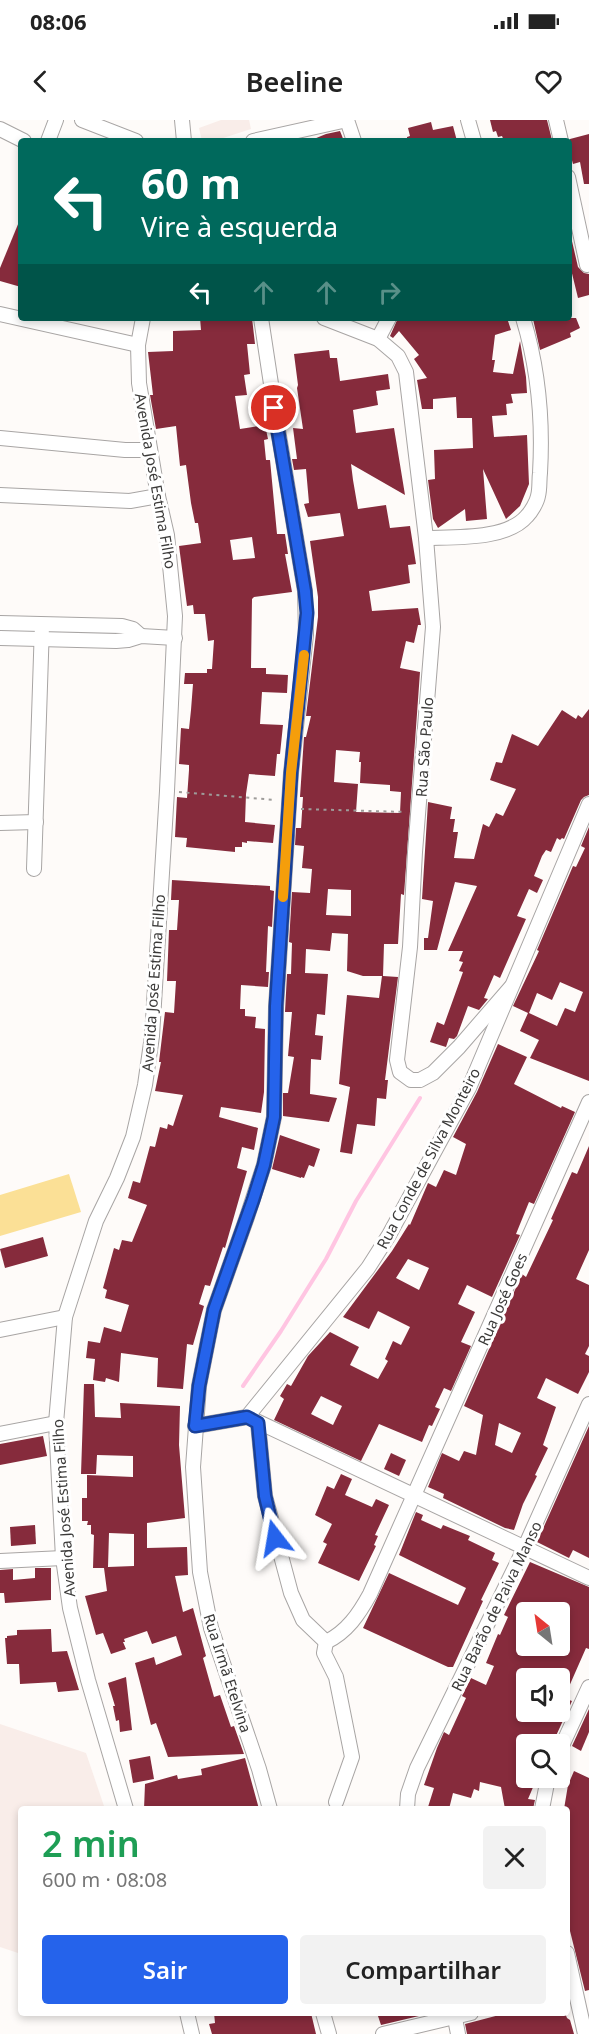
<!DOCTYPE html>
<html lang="pt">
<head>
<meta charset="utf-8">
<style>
	body { margin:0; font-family:"Noto Sans",sans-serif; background:#f2f2f2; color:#222; height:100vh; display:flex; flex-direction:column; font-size:22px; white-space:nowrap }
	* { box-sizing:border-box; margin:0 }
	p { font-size:20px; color:#767676 }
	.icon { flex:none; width:33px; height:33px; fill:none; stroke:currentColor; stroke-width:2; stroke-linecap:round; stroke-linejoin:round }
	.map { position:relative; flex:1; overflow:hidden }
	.side { position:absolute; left:18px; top:1686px; width:552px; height:210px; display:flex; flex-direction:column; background:#fff; border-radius:6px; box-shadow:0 3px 9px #0003 }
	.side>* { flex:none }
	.top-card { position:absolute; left:18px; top:18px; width:554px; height:183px; border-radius:6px; box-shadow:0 3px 9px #0003; background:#00695c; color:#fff; overflow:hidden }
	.needle { width:39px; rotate:330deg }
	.controls { position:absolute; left:516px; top:1482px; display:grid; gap:12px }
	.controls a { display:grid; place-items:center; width:54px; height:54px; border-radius:6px; background:#fff; box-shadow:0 3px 9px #0003; font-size:30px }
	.pin { position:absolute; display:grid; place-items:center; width:51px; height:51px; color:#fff; margin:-26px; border:3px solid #fff; border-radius:50%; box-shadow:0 2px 6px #0007 }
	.me { position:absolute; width:66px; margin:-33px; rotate:346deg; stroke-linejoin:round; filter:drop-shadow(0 0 4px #0008) }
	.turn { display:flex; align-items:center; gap:21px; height:126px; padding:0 24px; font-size:27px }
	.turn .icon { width:78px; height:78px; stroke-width:2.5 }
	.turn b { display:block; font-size:42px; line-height:51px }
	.lanes { display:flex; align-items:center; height:57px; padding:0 24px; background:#0003; justify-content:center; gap:30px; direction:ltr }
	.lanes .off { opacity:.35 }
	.round { display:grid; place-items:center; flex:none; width:63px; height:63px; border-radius:6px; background:#f2f2f2 }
	.head { display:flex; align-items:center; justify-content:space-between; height:102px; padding:0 24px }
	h1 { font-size:36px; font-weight:600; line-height:45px; color:#1e9e55 }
	.action { display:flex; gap:12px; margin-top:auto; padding:12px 24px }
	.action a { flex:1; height:69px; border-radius:6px; background:#2563eb; color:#fff; font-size:24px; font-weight:600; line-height:69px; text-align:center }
	.action a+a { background:#f2f2f2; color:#222 }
	.status { display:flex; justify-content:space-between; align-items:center; height:42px; padding:0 30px; background:#fff; direction:ltr }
	.status svg { height:16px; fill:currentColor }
	header { display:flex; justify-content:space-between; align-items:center; height:78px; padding:0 24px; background:#fff; font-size:27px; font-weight:600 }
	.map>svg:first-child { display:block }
</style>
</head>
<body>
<div class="status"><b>08:06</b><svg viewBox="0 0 49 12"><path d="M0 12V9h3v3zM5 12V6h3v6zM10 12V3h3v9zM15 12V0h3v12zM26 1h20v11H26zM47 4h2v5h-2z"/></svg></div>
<header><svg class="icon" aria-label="back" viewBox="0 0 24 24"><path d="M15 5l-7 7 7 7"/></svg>Beeline<svg class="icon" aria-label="heart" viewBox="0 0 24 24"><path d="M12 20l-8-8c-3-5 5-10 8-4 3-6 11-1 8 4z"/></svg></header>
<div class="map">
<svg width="589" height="1914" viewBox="0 0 589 1914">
	<rect width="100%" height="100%" fill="#fefbf9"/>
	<g fill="#f9ede9">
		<path d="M221 0H249L251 9 214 21H202L199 8Z"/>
		<path d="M0 1604 86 1633 105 1689H21V1834L0 1827Z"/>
	</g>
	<path fill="#fbe096" d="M69 1054 81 1092 0 1116V1075Z"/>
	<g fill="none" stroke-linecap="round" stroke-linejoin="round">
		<path stroke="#ffc5e2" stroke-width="4" d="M243 1266 281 1211 326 1139 356 1081 420 978"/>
	</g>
	<g fill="#862b3c" fill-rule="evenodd">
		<path d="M490 0H547L552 20 504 21 502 16 498 17 496 11 493 12Z"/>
		<path d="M431 2 433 10 453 6 457 21H407V17L410 16 408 8Z"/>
		<path d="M340 11 344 21H309L326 14Z"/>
		<path d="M589 14V64H584L580 42 573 44 568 26 570 19Z"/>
		<path d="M21 97V167L0 161V148Z"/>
		<path d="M568 104 578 147 584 153 589 154V175L578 178 568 137Z"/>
		<path d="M200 198H252L255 224H247L250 254 244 255 247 275 235 276 240 309 265 305 268 319 264 320 266 340H270L277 414H285L288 434H285L292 472 254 477 252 479 251 548H266V554L288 555 287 573 262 572 260 604 283 605 280 634H277L275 656 249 654 246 674 245 702 275 705 273 723 247 721V723L242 722V727H235V732L186 727 187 718 175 717 177 677 187 678 189 650V645L179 644 181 608 189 609 191 590 193 564H184L185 553H207V549H212L214 520 208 521 205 494H194L193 485 187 486 179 426 201 423 198 403H195L191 383 186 345 180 346 176 306 156 309 150 275H153L148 232 173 231V211L201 210ZM252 417 255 438 233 440 230 420Z"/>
		<path d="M398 198H507L511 210 495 215 492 240H495L493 252 513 254 520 221 526 257 527 273 511 274 513 283 506 284 507 295 492 296 494 317 527 315 529 364 520 386 506 399 483 349 487 399 466 401 465 389 438 408 433 399 428 360 435 359 434 330 473 328 472 298H457L456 277 433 279V289H422L417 260 427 258 414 239 419 235 399 211 393 218 390 216Z"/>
		<path d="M536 198H576L580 208 570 213 571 217 540 230 533 199Z"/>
		<path d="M329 230 330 238H337L340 261 388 254 390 269 376 271 378 285 353 290 356 313 394 308 405 375 351 344 353 360 358 389 386 385 390 408 410 406 416 444 408 445 410 463 369 471 372 491 418 488 421 505H418L414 523 406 521 400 548 420 552 404 775 401 774 398 824H384L383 856 398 857 385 960H388L386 979 377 978 375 1006 357 1004 352 1034 340 1032 350 967 339 964 347 875 379 878 382 856H363L347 851 348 814 332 813 330 831 306 829 305 853 328 854 325 895 317 894 315 915 323 916 321 940 311 939 310 974 337 978 329 1002 283 996V973H288L294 937 288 936 292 892H285L287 854H291L292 823 289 822 292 772 310 773 312 749 302 748 304 726 295 725 296 708H301L303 677H300L304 617H306L311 596H306L318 497V477L310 421 344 416 340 393 308 397 304 384 309 383 306 349 294 350 292 339H297L293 308 303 309 297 268 298 265 294 234ZM336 630 360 632 359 642H361L360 663 390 665V671L401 672 400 693 356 692 358 664 334 662ZM328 769 351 770V796L326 795Z"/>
		<path d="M589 589V675L584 677 581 680 564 719 562 718 560 720 557 718 551 732 546 730 542 736 534 756 543 760 537 773 529 769 517 796 526 799 500 858 494 855 484 878 488 879 479 890 468 886 457 916 454 919 449 918 446 927 430 922 437 902 444 905 463 852 459 851 463 842 459 841 463 831H448L477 766 455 762 437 830H424V818H428L433 781 422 779 428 682 452 687 450 699H455L453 712H458L454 738 474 739 483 704 489 707 496 693 503 696 516 669 490 660 496 642 502 643 512 614 538 626 562 590 576 599 578 595 582 598Z"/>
		<path d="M589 707V961L530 938 539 920 520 911 528 893 513 886 539 831 537 830 573 746 576 747 585 728 581 726ZM560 862 583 872 575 892 565 888 557 906 529 893 537 873 552 880Z"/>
		<path d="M172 760 270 766V770L274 771 272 807 268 806 266 852H269L268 867 241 865 240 889H245V896L256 897 255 908 265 909 264 972 261 993 221 987 219 997 258 1008 254 1030 242 1027 237 1048 247 1051 225 1128 223 1127 210 1166 205 1165 199 1184 204 1186 193 1225 187 1224 183 1269 157 1267 158 1238 121 1233 119 1262 106 1258 105 1262 93 1260 95 1239 86 1238 88 1221 100 1223 104 1207 121 1212 129 1185 105 1178 107 1170 103 1168 114 1128 119 1130 122 1120 132 1122 147 1085 128 1078 133 1061 140 1063 150 1026 155 1027 160 1007 167 1009 168 1004 173 1006 183 975 155 971 161 942H159L165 892 174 893 176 861H167L169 810H177L179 780H171Z"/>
		<path d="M498 924 527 937 514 964 561 988 562 986 575 992 534 1084 529 1082 516 1114 520 1115 492 1177 467 1165 458 1184 475 1192 461 1222 471 1226 451 1271 444 1268 435 1287 440 1289 432 1306 429 1305 422 1322 379 1304 361 1341 274 1300 284 1279 280 1276 287 1264 291 1266 308 1236 330 1212 359 1227 350 1245 378 1259 388 1241 385 1239 393 1221 401 1225 410 1207 378 1191 369 1209 343 1197 392 1131 409 1104 410 1105 428 1063 436 1067 444 1050 456 1055 466 1024 453 1017 477 972ZM408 1139 429 1148 419 1170 396 1158ZM321 1276 342 1286 333 1305 311 1294Z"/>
		<path d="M280 1015 320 1029 314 1047 309 1045 304 1058 301 1057V1058L272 1049Z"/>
		<path d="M589 1026V1130L576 1159 589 1165V1226L585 1234 589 1236V1252L578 1274 546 1258 537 1278 556 1287 543 1325 548 1328 535 1355 537 1356 523 1384 514 1410 505 1408 443 1378 444 1374 428 1367 442 1333 459 1341 464 1331 476 1335 483 1295 464 1286 522 1154 526 1157 553 1100 551 1099 572 1052 577 1054ZM499 1303 521 1313 512 1333 495 1325Z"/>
		<path d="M43 1117 48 1136 5 1148 0 1129Z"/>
		<path d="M84 1264H94L95 1297 121 1298 120 1283 180 1286 179 1325 185 1398 147 1403V1428L187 1427 188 1455 175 1456 183 1492 193 1488 206 1536 203 1538 214 1577 220 1575 231 1607 234 1606 244 1634 168 1637 156 1603 151 1605 135 1543 154 1537 156 1545 182 1535 176 1516 152 1524 147 1511 124 1519 125 1522H123L126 1529 111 1534 103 1513 96 1515 85 1476 107 1471 104 1448H93L94 1415 91 1414V1405H87L88 1401H82V1378H87V1355L133 1357V1336L97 1335 96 1354H81ZM109 1413 134 1414V1446L108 1447Z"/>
		<path d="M589 1306V1438L573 1430 569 1438 537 1422Z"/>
		<path d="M43 1316 47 1336 0 1345V1324Z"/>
		<path d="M391 1333 406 1340 399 1356 384 1349Z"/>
		<path d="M341 1354 352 1359 345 1375 372 1387 376 1379 389 1385 375 1415 378 1416 374 1425 376 1426 359 1461 318 1443 327 1424 323 1422 332 1404 315 1395 327 1366 334 1369Z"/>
		<path d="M416 1392 423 1395 421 1400 441 1409 443 1405 470 1416 468 1420 495 1433 492 1440 499 1443 481 1480 483 1481 453 1547H448L363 1508 389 1453 458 1485 466 1468 399 1435Z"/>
		<path d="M35 1405 36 1424 11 1426 10 1407Z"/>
		<path d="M530 1442 589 1467V1529L586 1528 564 1578 572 1581 555 1618 545 1614 540 1624 526 1617V1658H537L528 1679 535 1680 533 1689H505L501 1667 480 1662 479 1671 474 1669 471 1678 453 1673 449 1689 428 1687 434 1668 424 1665 437 1628 444 1612 449 1615 466 1578 462 1576 471 1558 486 1565 494 1546 486 1543 498 1514 500 1515 508 1497 504 1495ZM526 1492H560V1526H526ZM526 1558H560V1592H526Z"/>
		<path d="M35 1448H51V1480L5 1483 4 1473H0V1450L13 1449V1460L35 1458Z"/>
		<path d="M51 1509 52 1532 67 1531 79 1570 58 1572 56 1562 20 1564 19 1544H7L5 1518H7V1516L17 1515V1510Z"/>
		<path d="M126 1557 132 1610 120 1612 119 1600 116 1601 113 1586H115L108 1563Z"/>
		<path d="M589 1589V1612L581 1631 572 1626Z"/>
		<path d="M150 1636 154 1659 133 1663 129 1640Z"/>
		<path d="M245 1638 259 1689H144L145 1664 177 1655 178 1659 202 1655 201 1649Z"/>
		<path d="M574 1651 589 1658V1870L585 1871 567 1799V1689H564L568 1665Z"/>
		<path d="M214 1893H311L316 1914H212L209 1904 215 1903Z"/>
		<path d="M377 1893H418L419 1896 381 1905Z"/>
		<path d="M507 1893H553V1896L565 1893 567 1898 570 1900 574 1914H467L465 1904Z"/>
	</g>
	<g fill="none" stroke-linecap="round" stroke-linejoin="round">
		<defs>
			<g id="minor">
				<path d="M82 0 136 21"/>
				<path d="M182 0 184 21"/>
				<path d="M347 0 354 21"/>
				<path d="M468 0 474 21"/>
				<path d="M556 0 561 21"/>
				<path d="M0 9 24 21"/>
				<path d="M48 21 56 0"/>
				<path d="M253 21 347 0"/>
				<path d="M568 57 587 145"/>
				<path d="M0 194 138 225"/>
				<path d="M261 198 278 310 305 471 306 515 291 653 276 887 274 997 264 1045 247 1097 214 1190 199 1266 193 1347 200 1452 211 1508 259 1649 270 1689"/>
				<path d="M324 198 378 219 398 236 406 252 426 418 433 507 415 732 410 827 397 940 400 952 411 960H420L433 953 459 927 511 867"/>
				<path d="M378 219 389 198"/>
				<path d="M0 318 125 330H150"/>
				<path d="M0 375 130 381 158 376"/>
				<path d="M426 418C455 417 507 420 527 396 531 392 537 382 538 376 540 369 539 360 540 353 543 302 538 247 523 198"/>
				<path d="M0 503 122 506 133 509 141 516"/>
				<path d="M0 518 116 521 128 520 141 516 175 518"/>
				<path d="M0 703 36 702"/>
				<path d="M34 749 42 505"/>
				<path d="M0 1210 65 1197"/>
				<path d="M247 1297 368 1148 389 1115 469 968 589 684"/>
				<path d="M252 1299 589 1458"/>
				<path d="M258 1303 265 1376 291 1473 303 1500 326 1522C347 1512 359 1494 370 1474L589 982"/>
				<path d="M195 1306 247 1297"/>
				<path d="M0 1314 56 1303"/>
				<path d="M0 1441 63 1438"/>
				<path d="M326 1522 324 1533 336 1557 352 1637 336 1682"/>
				<path d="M560 1630 589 1567"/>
				<path d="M126 1689 88 1560 70 1488 63 1438 56 1303 65 1197 96 1101 117 1058 133 1017 145 965 152 916 167 671 175 496 167 415 158 376 139 263 138 225 143 198"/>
				<path d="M407 1689 408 1674 417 1648 524 1429 589 1284"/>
				<path d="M542 1689 548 1658"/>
				<path d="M567 1833 585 1914"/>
				<path d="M187 1893 192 1914"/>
				<path d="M323 1893 329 1914"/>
				<path d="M454 1893 458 1914"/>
				<path d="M383 1914 471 1893"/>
			</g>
		</defs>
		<use href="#minor" stroke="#a8a5a4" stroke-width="16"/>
		<g stroke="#9e9c9a" stroke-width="2" stroke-dasharray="3 4.5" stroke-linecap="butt">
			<path d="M179 672 275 680"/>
			<path d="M301 689 406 692"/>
		</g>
		<use href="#minor" stroke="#fff" stroke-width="14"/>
	</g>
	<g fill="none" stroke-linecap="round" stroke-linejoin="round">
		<defs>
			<path id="route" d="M274 288 305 471 307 493 291 653 276 886 274 997 264 1045 253 1080 214 1190 199 1266 195 1306 247 1297 258 1303 265 1376 275 1418"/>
		</defs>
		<use href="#route" stroke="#184099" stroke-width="15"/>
		<use href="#route" stroke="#2563eb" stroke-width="10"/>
		<path stroke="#f59e0b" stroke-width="10" d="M283 777 291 653 304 535"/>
	</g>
	<g text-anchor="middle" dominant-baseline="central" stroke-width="6" stroke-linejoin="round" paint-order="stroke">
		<g font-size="15" fill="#3b3a39" stroke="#fff">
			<text transform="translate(156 361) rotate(80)">Avenida José Estima Filho</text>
			<text transform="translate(424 627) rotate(-86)">Rua São Paulo</text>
			<text transform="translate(153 863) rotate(-86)">Avenida José Estima Filho</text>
			<text transform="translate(428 1038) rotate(-62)">Rua Conde de Silva Monteiro</text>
			<text transform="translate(502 1179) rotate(-66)">Rua José Goes</text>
			<text transform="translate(63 1388) rotate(-94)">Avenida José Estima Filho</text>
			<text transform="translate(496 1486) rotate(-64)">Rua Barão de Paiva Manso</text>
			<text transform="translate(228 1553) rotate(72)">Rua Irmã Etelvina</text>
		</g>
	</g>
</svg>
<div class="controls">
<a><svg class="needle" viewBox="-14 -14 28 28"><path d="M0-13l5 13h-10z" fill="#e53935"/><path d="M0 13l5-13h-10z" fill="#767676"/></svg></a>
<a><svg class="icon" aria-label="sound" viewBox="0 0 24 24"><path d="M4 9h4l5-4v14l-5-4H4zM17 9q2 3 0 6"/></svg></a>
<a><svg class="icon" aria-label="search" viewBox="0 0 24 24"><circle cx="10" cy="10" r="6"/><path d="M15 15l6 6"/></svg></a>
</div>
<div class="pin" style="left:274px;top:288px;background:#d93025"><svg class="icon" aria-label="arrive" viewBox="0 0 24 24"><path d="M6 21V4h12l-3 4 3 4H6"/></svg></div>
<svg class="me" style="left:275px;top:1418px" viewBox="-20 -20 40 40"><path d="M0-17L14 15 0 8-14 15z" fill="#2563eb" stroke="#fff" stroke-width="4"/></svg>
<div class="top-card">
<div class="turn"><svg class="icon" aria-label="left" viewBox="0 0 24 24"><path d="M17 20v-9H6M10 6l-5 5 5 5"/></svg><div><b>60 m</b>Vire à esquerda</div></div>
<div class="lanes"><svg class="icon" aria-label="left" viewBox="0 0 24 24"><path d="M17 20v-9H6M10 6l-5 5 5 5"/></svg><svg class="icon off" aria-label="ahead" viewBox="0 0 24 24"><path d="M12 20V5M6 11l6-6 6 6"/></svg><svg class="icon off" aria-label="ahead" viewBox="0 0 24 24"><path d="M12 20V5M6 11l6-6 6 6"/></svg><svg class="icon off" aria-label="right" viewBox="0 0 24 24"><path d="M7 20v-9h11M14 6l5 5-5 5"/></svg></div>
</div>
<section class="side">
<div class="head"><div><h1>2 min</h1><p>600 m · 08:08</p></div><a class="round"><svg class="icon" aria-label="close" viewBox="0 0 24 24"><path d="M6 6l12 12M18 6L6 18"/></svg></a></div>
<div class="action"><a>Sair</a><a>Compartilhar</a></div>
</section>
</div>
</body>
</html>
